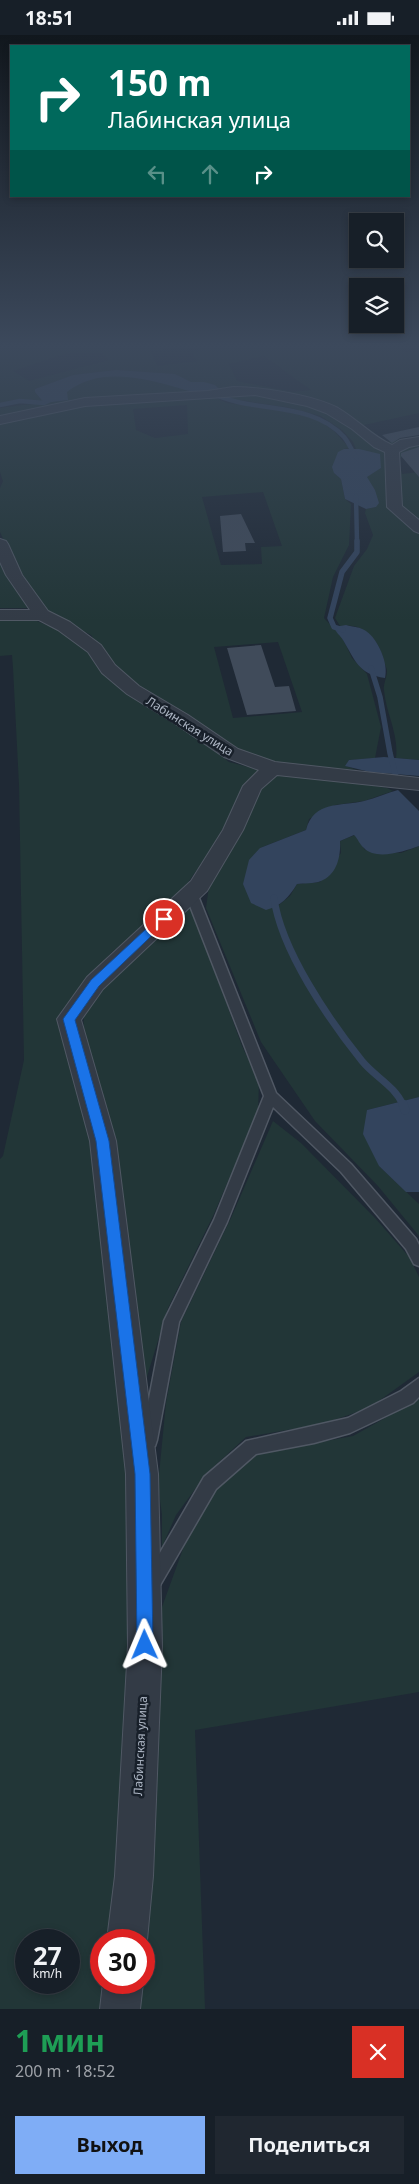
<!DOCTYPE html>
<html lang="ru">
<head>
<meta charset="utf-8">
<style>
	body { margin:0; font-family:"Noto Sans",sans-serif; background:#202730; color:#f1f3f6; height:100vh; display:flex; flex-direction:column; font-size:19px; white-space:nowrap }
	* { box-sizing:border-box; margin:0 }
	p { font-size:16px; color:#9ea2a8 }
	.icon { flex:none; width:28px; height:28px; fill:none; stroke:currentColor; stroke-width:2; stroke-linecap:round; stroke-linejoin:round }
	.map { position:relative; height:1974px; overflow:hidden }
	.sheet { display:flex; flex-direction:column; background:#171f28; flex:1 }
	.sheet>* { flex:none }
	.banner { position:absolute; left:10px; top:10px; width:400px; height:152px; border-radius:0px; box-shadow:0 2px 8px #0003,0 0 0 1px #363d45; background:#00695c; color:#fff; overflow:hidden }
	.tools { position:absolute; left:349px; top:178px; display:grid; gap:10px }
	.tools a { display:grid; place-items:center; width:55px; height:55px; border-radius:0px; background:#171f28; box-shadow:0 2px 8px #0003,0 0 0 1px #363d45; font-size:25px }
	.speed { position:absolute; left:15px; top:1894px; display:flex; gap:10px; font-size:25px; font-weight:700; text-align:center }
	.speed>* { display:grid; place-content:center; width:65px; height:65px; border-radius:50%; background:#171f28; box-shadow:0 2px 8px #0003,0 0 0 1px #363d45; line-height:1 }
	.speed small { font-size:12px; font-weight:400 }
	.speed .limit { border:8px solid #d22; background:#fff; color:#111 }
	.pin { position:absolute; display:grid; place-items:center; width:42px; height:42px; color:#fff; margin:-21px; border:2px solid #fff; border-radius:50%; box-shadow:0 1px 5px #0007 }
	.me { position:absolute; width:55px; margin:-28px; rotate:359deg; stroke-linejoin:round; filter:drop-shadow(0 0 4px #0008) }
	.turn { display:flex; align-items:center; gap:18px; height:105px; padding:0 15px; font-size:22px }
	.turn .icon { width:65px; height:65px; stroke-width:2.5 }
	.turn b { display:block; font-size:35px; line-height:42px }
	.lanes { display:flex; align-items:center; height:48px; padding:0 15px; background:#0003; justify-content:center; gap:25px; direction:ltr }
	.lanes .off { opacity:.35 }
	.round { display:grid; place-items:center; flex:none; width:52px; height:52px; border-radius:0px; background:#202730 }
	.overview { display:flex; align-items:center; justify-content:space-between; height:85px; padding:0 15px }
	h1 { font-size:30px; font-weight:700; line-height:38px; color:#1e9e55 }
	.primary-button { display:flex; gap:10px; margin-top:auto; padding:10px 15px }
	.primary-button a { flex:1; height:58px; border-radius:0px; background:#7fadf6; color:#111; font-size:20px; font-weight:700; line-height:58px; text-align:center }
	.primary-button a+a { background:#202730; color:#f1f3f6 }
	.status { display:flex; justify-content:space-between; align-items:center; height:35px; padding:0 25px; background:#171f28; direction:ltr }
	.status svg { height:14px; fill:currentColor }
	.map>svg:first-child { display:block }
</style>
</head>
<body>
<div class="status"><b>18:51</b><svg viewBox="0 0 49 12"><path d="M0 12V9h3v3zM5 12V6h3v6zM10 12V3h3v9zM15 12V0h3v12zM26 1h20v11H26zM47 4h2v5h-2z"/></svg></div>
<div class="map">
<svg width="419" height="1974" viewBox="0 0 419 1974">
	<rect width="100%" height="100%" fill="#1f2935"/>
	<g fill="#223637" fill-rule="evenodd">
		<path d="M0 310H396L407 318 419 316V378L364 390 386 407 419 401V405L391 413 390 473 419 496V725L396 723C399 699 386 679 384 655 383 649 387 643 387 636 387 633 384 628 384 625 378 604 364 587 340 591L335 583 354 531 367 514 373 500 365 478 366 474 376 472 375 455 366 442 381 433 359 414H356L353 407 342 395 321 381 291 373 226 363 214 357 204 347H191L175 339 116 335 73 340 35 354V357L43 367 20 365 0 369ZM195 310 199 315 191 316 197 326 157 331 151 316ZM102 318 109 325 29 346 13 336 64 319ZM264 321 311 355 293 357 237 346 229 329Z"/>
		<path d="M115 340 139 343 205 358 227 368 292 377 317 384 335 397 349 413 344 414 334 438 341 444 345 464 351 469 349 510 333 542 324 583 342 602 352 623 367 639 381 692 375 723 349 725 346 731 357 735 271 727 231 713 116 635 91 600 54 581 41 568 20 540 0 497V453L3 446 0 437V373C23 369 45 369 67 365V357C81 346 97 341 115 340ZM187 370 188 399 155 403 136 395 133 374ZM263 457 282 511 261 512 262 529 221 530 202 462ZM278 607 302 677 233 683 214 612Z"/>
		<path d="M419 407V419L398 423 402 439 419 437V490L397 472 395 420 403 413Z"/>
		<path d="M0 522 31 573H0Z"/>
		<path d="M0 584 37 586 63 597 90 616 109 645 183 691 229 727 264 736 240 759 217 806 175 866 111 918 60 982 96 1107 128 1438 133 1594 113 1905H101V1948H108L105 1974H0V1124L3 1121 24 1025 19 750 13 633 12 620 0 621ZM26 1905H69V1948H26Z"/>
		<path d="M291 738 387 753 393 756 364 766 335 770 309 784 306 795 260 813 275 873 290 861 297 849 320 847 341 818 340 806 355 800 365 815 401 818 419 811V1062L367 1075 379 1131 419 1169V1201L378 1151 315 1086 261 1007 206 873 209 851 252 765 271 742Z"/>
		<path d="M191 871 242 1011 259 1047 258 1077 213 1181 168 1273 145 1348 83 1002 84 978 112 941Z"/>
		<path d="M273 1086 301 1108 376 1184 410 1223 419 1242V1337L369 1373 322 1389 246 1402 207 1438 176 1480 162 1512V1480L158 1450 166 1368 181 1287 231 1183Z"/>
		<path d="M419 1364V1657L195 1695 205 1974H133L136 1948H144V1905L162 1606V1572L188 1500 220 1449 255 1419 353 1401Z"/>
	</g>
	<g fill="#33445d">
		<path d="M116 335 175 339 191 347H204L215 350 219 354 218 356C211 356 204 357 198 357 188 357 177 352 168 350 133 341 97 334 67 357L68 365 44 368 35 357V354L73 340Z"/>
		<path d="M344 414H359L380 419 381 433 367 442 375 455 379 468 376 472 366 474 345 464 341 444 334 438 332 432 338 417Z"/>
		<path d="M346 590C353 592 361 592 366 596 378 604 389 629 385 643 358 639 355 625 343 605 340 600 336 598 334 592Z"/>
		<path d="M384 722 419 725V741L370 737 345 731 349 725Z"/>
		<path d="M398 755 419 776V811C405 816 376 826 364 813 360 810 358 804 354 800L340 806C341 821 337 840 321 846 314 849 304 848 297 849 289 862 281 871 266 875L251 868 243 849 249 825 260 813 306 795C314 765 340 772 364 766 376 763 387 758 398 755Z"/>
		<path d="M419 1062V1157H406L379 1131 363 1099 367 1075Z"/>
	</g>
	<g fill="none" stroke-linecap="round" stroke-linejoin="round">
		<g stroke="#33445d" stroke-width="4.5">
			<path d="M212 358C253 379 311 365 344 402 349 408 352 416 356 422"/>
			<path d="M0 370 20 366 44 368 50 365 49 361"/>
			<path d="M356 461 357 507"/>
		</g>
		<g stroke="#33445d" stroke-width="5.5">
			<path d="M343 595 334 592 330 583 342 537 357 517V506"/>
			<path d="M371 633 380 662 390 718 398 750"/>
		</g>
		<path stroke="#33445d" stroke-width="7" d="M274 863C281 915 329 985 362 1026 375 1042 395 1051 403 1070"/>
		<path stroke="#33445d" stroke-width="9" d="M403 1069 405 1075"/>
	</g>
	<g fill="#404b5a">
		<path d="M419 392V400L400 403 392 408 382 400Z"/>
		<path d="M419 412V442L401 421V418Z"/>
		<path d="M241 479 255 508H245L246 516 223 517 220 481Z"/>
		<path d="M261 610 275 652 289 651 296 676 247 680 227 613Z"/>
	</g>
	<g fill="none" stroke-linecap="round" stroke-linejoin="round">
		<defs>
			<g id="lane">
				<path d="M191 854 197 858 276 1058 351 1129 416 1204 419 1210V1231L414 1229 406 1214 341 1137 273 1072 227 1187 179 1287 157 1405 155 1411 149 1413 143 1411 141 1405 164 1286 214 1185 264 1061 185 858Z"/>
				<path d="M419 1343V1362L413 1368 350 1398 314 1408 256 1419 216 1454 159 1552 153 1555 147 1552 144 1546 147 1540 204 1442 246 1406 348 1383 401 1356Z"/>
			</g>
			<g id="street">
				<path d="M233 352C261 352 313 360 338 373 357 384 372 401 392 410L400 405 419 402V410L409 412 399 417 402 471 419 485V498L414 496 387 472 385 417 374 412 352 394 326 378 307 371 255 360 85 371 0 389V381L85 363 208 356Z"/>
				<path d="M0 504 6 506 8 509 22 540 48 576 70 587 101 610 115 630 139 651 188 680 238 714 275 727 419 743V755L277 740 261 754 243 795 207 856 103 954 81 985 116 1106 158 1439 162 1611 153 1841 147 1905 144 1912V1905H107L115 1841 128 1611 126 1439 90 1106 57 984 87 942 191 846 223 795 243 751 259 735 224 722 174 688 127 659 102 638 88 617 58 595 39 585H0V575H30L6 540 0 527Z"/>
				<path d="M103 1948H143L140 1974H100Z"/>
			</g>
		</defs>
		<use href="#lane" stroke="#505864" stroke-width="3"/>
		<use href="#street" stroke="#505864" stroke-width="2"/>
		<use href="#lane" fill="#333b46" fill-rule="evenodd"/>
		<use href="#street" fill="#333b46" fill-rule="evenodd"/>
	</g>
	<linearGradient id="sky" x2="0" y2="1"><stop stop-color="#11171d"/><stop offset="0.53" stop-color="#3c495c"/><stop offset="1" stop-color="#3c495c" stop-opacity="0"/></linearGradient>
	<rect width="419" height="586" fill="url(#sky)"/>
	<path fill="#1a73e8" stroke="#114b97" d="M164 880 169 884 167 886 99 951 75 985 109 1106 150 1439 153 1610 151 1616 145 1619 139 1616 137 1610 135 1439 96 1106 63 984 91 945 160 881Z"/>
	<g text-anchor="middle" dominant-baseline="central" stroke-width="5" stroke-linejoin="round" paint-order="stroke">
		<g font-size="12" fill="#acb5c3" stroke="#18202a">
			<text transform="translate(190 691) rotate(32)">Лабинская улица</text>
			<text transform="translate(140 1711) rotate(-87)">Лабинская улица</text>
		</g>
	</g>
</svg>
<div class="tools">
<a><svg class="icon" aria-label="search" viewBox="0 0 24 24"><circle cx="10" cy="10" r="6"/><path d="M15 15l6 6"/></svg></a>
<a><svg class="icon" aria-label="layers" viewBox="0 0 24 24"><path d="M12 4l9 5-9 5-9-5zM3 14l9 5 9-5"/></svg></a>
</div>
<div class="speed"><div>27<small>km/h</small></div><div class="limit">30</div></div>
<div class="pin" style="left:164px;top:884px;background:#d93025"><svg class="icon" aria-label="arrive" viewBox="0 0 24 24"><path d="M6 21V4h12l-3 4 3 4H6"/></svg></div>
<svg class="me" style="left:145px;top:1610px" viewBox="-20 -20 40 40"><path d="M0-17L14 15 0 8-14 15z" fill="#1a73e8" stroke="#fff" stroke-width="4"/></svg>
<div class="banner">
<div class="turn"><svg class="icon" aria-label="right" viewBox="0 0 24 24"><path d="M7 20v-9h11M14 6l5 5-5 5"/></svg><div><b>150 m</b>Лабинская улица</div></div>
<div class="lanes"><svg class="icon off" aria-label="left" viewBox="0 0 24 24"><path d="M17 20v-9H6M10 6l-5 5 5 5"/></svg><svg class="icon off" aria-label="ahead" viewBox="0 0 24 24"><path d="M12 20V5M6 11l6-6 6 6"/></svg><svg class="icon" aria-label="right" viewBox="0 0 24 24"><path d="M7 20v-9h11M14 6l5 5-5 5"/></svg></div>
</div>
</div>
<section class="sheet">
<div class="overview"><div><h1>1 мин</h1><p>200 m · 18:52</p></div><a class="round" style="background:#d93025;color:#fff"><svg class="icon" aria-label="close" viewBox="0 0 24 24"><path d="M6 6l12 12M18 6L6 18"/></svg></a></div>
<div class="primary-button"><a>Выход</a><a>Поделиться</a></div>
</section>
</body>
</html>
